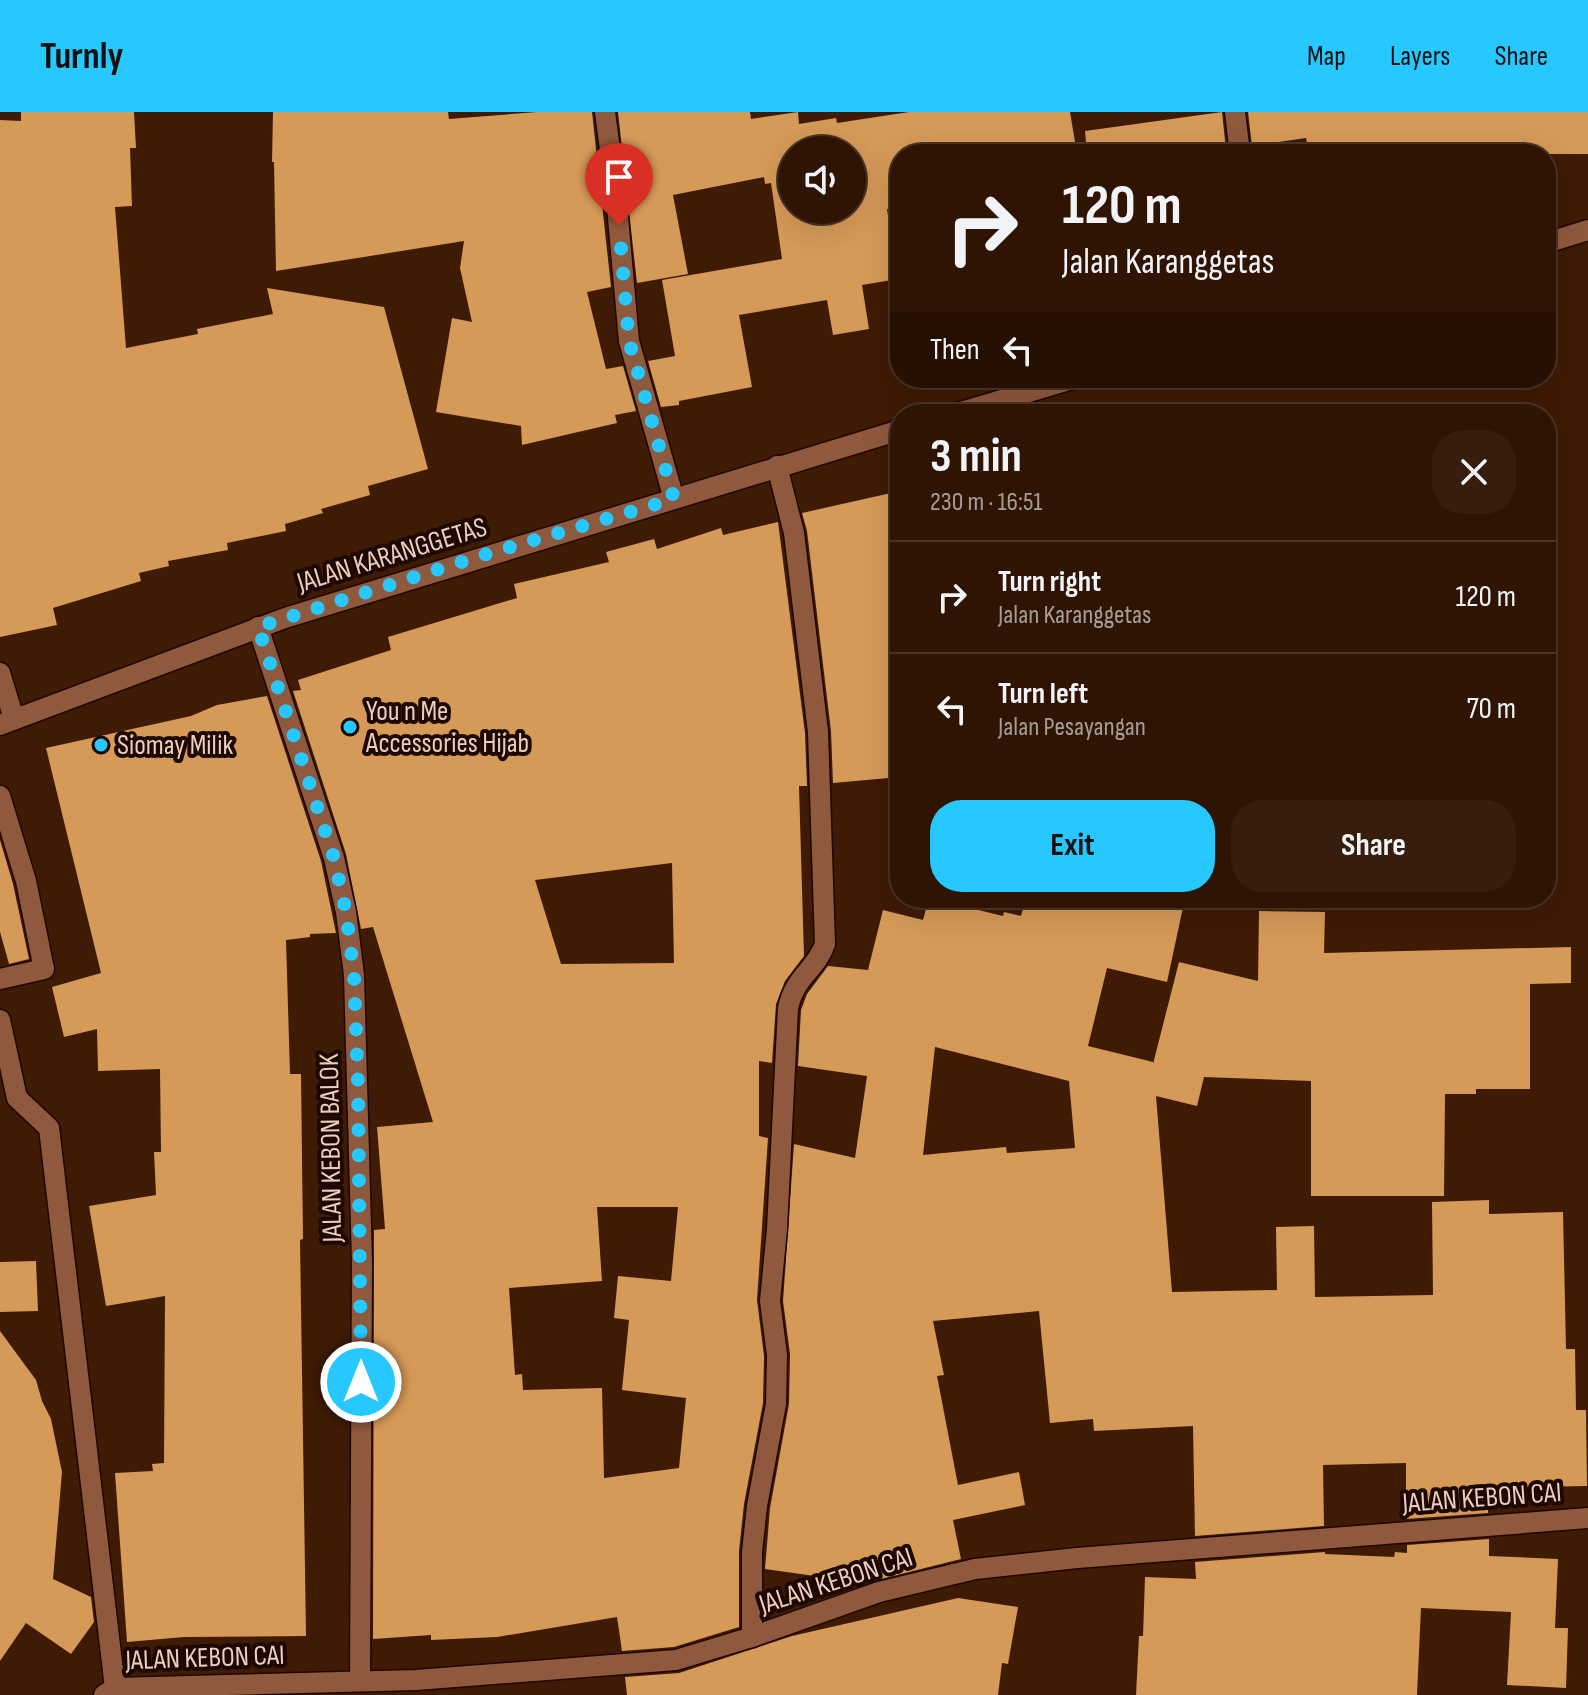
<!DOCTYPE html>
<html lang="en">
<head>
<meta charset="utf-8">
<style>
	body { margin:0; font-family:"Sofia Sans Condensed",sans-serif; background:#371d0e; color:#f1f3f6; height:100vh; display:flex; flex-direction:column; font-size:30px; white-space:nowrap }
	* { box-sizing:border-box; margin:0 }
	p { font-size:26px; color:#a79e9a }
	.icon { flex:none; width:44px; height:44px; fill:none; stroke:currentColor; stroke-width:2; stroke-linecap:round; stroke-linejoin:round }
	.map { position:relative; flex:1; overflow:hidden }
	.drawer { position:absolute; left:890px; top:292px; width:666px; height:504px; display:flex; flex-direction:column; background:#2f1404; border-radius:32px; box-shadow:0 8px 32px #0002,0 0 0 2px #4a3326 }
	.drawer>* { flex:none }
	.top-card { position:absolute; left:890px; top:32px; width:666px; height:244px; border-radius:32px; box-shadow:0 8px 32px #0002,0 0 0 2px #4a3326; background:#2f1404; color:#f1f3f6; overflow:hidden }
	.tools { position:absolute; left:778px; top:24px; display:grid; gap:16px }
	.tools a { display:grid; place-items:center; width:88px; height:88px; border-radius:50%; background:#2f1404; box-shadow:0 8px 32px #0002,0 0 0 2px #4a3326; font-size:40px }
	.pin { position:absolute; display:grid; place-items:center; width:68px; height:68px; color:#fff; margin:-82px -34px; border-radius:50% 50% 50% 0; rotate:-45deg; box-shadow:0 0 8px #0007 }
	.pin .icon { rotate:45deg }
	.me { position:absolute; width:88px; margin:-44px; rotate:0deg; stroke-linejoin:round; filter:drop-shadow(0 0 6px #0008) }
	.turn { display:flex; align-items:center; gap:28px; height:168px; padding:0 40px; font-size:36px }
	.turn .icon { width:104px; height:104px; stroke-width:2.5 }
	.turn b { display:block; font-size:56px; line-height:68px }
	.then { display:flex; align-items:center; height:76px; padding:0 40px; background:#0003; gap:16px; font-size:30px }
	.round { display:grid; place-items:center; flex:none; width:84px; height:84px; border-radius:32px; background:#371d0e }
	.headline { display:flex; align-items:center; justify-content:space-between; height:136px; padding:0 40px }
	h1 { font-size:48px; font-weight:700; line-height:60px }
	.action { display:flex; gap:16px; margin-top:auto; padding:16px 40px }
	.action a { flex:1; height:92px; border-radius:32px; background:#27c8ff; color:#111; font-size:32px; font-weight:700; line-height:92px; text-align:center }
	.action a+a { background:#371d0e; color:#f1f3f6 }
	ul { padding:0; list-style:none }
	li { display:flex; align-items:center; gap:24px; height:112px; padding:0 40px; border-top:2px solid #4a3326 }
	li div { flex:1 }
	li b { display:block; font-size:30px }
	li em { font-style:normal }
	header { display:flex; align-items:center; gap:48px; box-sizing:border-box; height:112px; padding:0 40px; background:#27c8ff; color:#111 }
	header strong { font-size:38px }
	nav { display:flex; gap:44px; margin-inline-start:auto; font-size:28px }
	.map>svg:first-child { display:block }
</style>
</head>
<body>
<header>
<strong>Turnly</strong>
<nav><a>Map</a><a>Layers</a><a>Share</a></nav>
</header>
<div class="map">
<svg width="1588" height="1583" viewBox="0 0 1588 1583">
	<rect width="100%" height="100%" fill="#3f1a05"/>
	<g fill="#d69a58" fill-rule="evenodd">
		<path d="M21 0H134L136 36H130L132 94 115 95 126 236 198 222 197 217 273 202 267 176 384 195 428 357 368 374 370 383 321 397 323 401 285 412 286 419 227 431 228 438 168 449 169 454 139 461 141 469 53 496 57 513 0 525V8L21 9Z"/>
		<path d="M273 0H448L449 7 537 0H592L611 175 587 180 606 257 623 254 636 299 615 303 617 311 522 333 521 314 436 300 452 206 472 210 460 156 464 129 276 159 274 50H272Z"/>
		<path d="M618 0H750L751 7 798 0 799 12 836 6 837 11 909 0H1070L1077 42H900V96L887 97 898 167 862 173 869 217 833 223 827 188 739 203 752 275 679 289V293L661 295 648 249 675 244 662 168 782 147 771 71 765 72 764 65 673 83 688 162 637 171ZM792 38H852V98H792Z"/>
		<path d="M1222 0 1226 38 1196 42H1087L1085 19Z"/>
		<path d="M1248 0H1588V42H1309L1306 26 1252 34Z"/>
		<path d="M900 379V665L833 671 831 619 807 419 802 401Z"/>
		<path d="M778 410 805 621 807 674H799L804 844 785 869 776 892 772 951 759 949V1024L768 1026 757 1188 764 1244 763 1291 744 1392 739 1439V1515L674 1535 622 1539 617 1505 497 1525 431 1528V1523L373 1527 374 1118 385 1117 377 1015 433 1010 373 815 361 817 346 742 293 579 301 578 298 568 391 538 388 525 517 486 514 472 609 450 606 440 654 427 657 437 721 416 723 423ZM672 751 674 851 561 852 535 768ZM597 1095H678L671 1169 618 1164 614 1206 629 1208 622 1278 686 1286 679 1356 604 1366 602 1276 523 1278 522 1262 515 1263 509 1176 602 1169Z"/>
		<path d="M267 584 321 749 336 821 310 822V825L286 828 290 962H301L303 1127 300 1128 306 1524 184 1525 127 1530 115 1361 153 1359 152 1352 164 1351 165 1184 106 1194 89 1094 156 1083 154 1040H161L160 957 98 959 97 917 64 925 52 875 101 861 46 636 191 604 217 593Z"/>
		<path d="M0 728 13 772 29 847 9 852 0 820Z"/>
		<path d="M929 786 1003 804 1004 800 1021 804 1026 786H1185L1167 870 1107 856 1088 934 1153 950V952L1179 850 1258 869 1259 799 1325 800 1324 841 1571 835V871L1530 872V977H1476V982H1445L1444 1084H1311V969L1204 965 1197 994 1156 984 1172 1180 1277 1178 1276 1115 1314 1114 1315 1185 1433 1183 1432 1090 1489 1088V1102L1563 1100 1566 1237H1575L1576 1298H1586L1587 1374 1488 1376V1401L1406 1407V1351L1323 1353 1324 1414 1195 1424 1193 1314 1094 1319 1093 1307 1050 1311 1039 1199 933 1209 944 1263 937 1264 958 1373 1019 1360 1025 1393 953 1408 961 1447 865 1471 765 1457 770 1396 789 1292 790 1242 783 1189 794 1032 855 1046 867 964 798 954 801 898 807 882 828 854 868 858 883 798 923 808ZM935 935 1069 969 1075 1036 1007 1041 1006 1035 923 1043Z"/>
		<path d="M36 1149 38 1199 0 1200V1150Z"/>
		<path d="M0 1219 36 1268 42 1289 51 1307 62 1360 53 1467 91 1485 94 1510 71 1542 26 1511 0 1549Z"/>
		<path d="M1489 1427V1444L1558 1447 1555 1516H1568L1566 1576 1507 1573 1511 1500 1421 1496 1417 1583H1136L1139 1524H1143L1145 1465 1196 1467 1195 1450 1325 1440V1442L1394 1445 1395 1440 1407 1441V1433Z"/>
		<path d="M958 1486 1018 1495 1008 1552 1002 1551 998 1583H627L625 1565 679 1561 792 1524Z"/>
	</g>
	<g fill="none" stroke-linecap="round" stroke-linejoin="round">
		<defs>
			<g id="minor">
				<path d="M605 0 616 83 629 229 674 387"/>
				<path d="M1235 0 1240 42"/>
				<path d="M1546 131 1588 118"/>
				<path d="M954 302 1076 266"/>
				<path d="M258 515 334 746 346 800 354 863 362 1150 360 1568"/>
				<path d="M0 561 14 607"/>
				<path d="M0 613 285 506 900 318"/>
				<path d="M0 684 26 769 44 857 0 867"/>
				<path d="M0 908 17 986 49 1016 115 1576"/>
				<path d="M752 1525V1440L757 1394 776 1292 777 1243 770 1189 777 1117 788 896C795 864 816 858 825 832L818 620 794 421 777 354"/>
				<path d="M104 1583 115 1576 416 1568 676 1548 752 1525 879 1480 975 1457 1077 1446 1588 1406"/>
			</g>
		</defs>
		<use href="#minor" stroke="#200700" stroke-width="23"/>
		<use href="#minor" stroke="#8f593d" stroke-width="20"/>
	</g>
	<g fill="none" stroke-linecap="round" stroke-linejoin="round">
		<path stroke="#27c8ff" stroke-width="14" stroke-dasharray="0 25.2" d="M361 1270 358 972 354 863 346 800 334 746 258 515 480 444 674 387 629 229 619 113"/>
	</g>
	<g fill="#27c8ff" stroke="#1d0901" stroke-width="3">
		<circle cx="350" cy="615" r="8"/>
		<circle cx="101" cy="633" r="8"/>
	</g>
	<g text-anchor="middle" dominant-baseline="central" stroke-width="8" stroke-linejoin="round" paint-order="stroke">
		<g font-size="28" fill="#edcdbe" stroke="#1d0901">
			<text transform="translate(392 443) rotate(-17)">JALAN KARANGGETAS</text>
			<text transform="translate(331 1036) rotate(-91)">JALAN KEBON BALOK</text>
			<text transform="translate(1482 1386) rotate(-4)">JALAN KEBON CAI</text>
			<text transform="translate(836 1469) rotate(-18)">JALAN KEBON CAI</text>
			<text transform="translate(205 1546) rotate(-2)">JALAN KEBON CAI</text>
		</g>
		<g font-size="28" fill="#edcdbe" stroke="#1d0901" text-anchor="start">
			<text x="366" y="599">You n Me<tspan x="366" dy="32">Accessories Hijab</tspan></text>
			<text x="117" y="633">Siomay Milik</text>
		</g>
	</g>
</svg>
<div class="tools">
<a><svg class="icon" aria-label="sound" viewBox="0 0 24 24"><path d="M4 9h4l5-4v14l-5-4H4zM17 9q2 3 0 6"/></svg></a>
</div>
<div class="pin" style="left:619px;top:113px;background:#d93025"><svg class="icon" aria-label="arrive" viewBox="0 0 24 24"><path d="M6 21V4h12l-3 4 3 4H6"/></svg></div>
<svg class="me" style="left:361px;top:1270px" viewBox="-20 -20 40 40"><circle r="17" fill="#27c8ff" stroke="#fff" stroke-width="3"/><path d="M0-11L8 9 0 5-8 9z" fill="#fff"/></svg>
<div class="top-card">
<div class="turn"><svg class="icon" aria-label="right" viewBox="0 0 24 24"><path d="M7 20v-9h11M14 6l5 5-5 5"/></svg><div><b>120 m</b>Jalan Karanggetas</div></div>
<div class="then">Then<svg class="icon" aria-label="left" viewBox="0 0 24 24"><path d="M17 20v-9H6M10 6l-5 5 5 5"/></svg></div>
</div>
<section class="drawer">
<div class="headline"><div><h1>3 min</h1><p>230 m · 16:51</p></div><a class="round"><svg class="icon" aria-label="close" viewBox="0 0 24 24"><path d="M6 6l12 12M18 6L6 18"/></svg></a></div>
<ul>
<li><svg class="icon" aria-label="right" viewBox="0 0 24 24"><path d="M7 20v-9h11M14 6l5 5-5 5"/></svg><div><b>Turn right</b><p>Jalan Karanggetas</p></div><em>120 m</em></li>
<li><svg class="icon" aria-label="left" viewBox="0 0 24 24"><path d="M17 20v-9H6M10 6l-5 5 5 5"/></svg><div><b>Turn left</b><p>Jalan Pesayangan</p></div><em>70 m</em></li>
</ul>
<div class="action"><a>Exit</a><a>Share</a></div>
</section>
</div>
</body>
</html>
